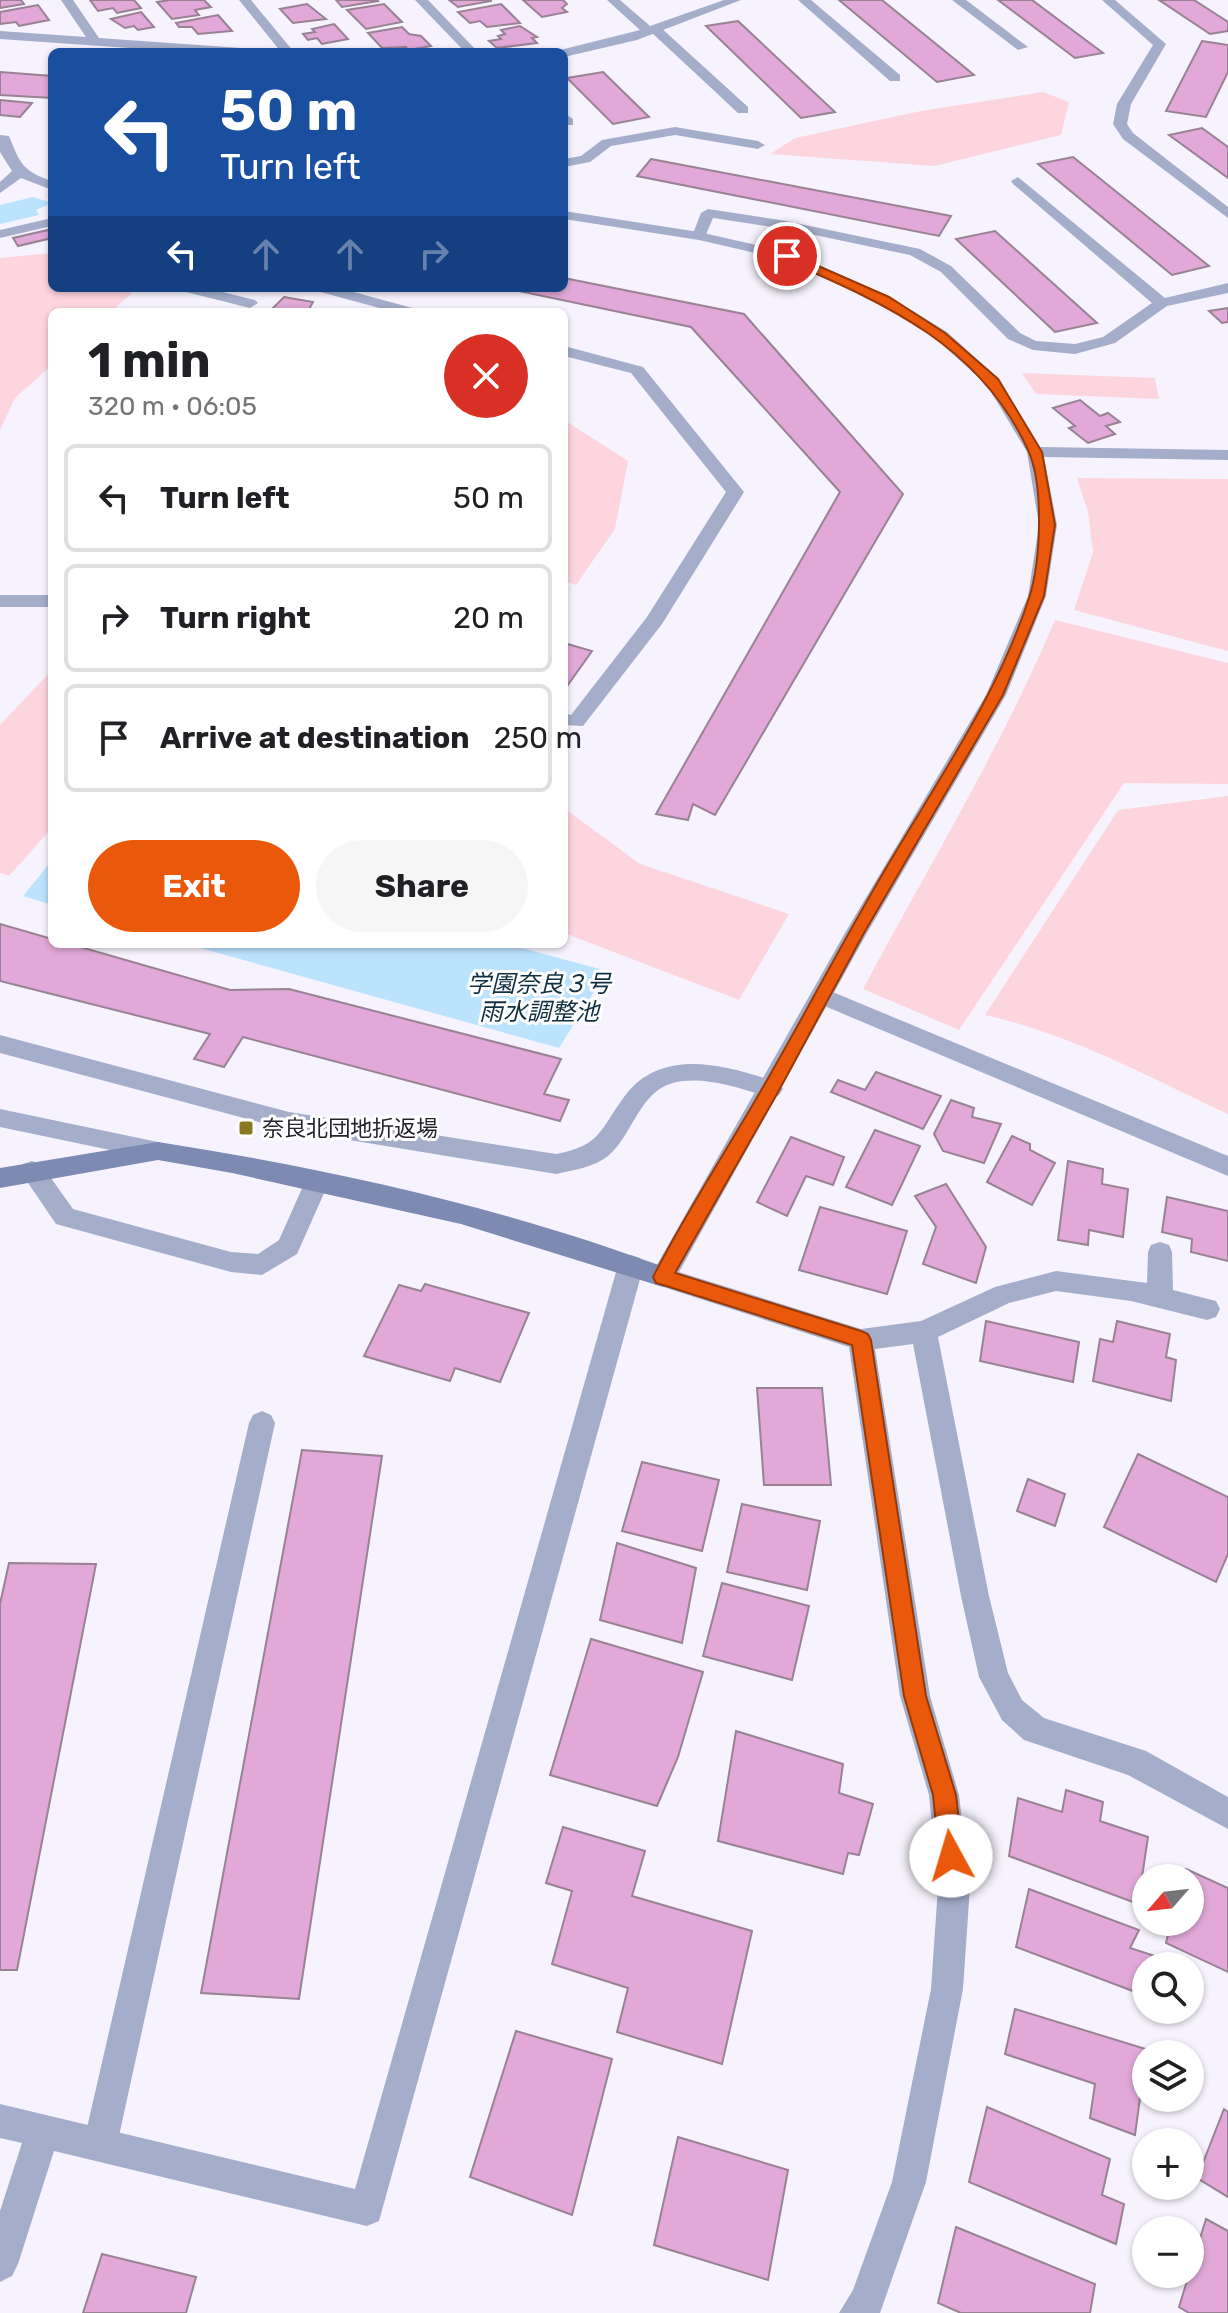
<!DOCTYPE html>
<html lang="en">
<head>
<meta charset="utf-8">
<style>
	body { margin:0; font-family:Rubik,"Noto Sans JP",sans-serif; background:#f6f6f6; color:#202124; height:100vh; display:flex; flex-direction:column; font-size:30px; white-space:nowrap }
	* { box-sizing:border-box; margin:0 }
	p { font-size:26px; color:#757577 }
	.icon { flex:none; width:44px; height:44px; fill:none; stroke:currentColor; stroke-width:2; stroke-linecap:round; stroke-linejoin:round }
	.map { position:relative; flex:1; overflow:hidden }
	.side { position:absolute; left:48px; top:308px; width:520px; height:640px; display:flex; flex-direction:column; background:#fff; border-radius:12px; box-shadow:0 2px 6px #0004 }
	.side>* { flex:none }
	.guide { position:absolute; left:48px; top:48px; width:520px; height:244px; border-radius:12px; box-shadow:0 2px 6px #0004; background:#1a4fa0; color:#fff; overflow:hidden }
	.needle { width:52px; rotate:242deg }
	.controls { position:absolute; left:1132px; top:1864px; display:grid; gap:16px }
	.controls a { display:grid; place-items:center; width:72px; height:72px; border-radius:50%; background:#fff; box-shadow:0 2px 6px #0004; font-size:40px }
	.pin { position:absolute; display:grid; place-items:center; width:68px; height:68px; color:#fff; margin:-34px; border:4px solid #fff; border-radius:50%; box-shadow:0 2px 8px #0007 }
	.me { position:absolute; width:88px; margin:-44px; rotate:354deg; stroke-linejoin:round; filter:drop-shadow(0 0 6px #0008) }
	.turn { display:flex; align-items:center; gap:28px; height:168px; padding:0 40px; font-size:36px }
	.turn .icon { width:104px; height:104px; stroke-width:2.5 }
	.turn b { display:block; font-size:56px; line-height:68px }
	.lanes { display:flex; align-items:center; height:76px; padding:0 40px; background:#0003; justify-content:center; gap:40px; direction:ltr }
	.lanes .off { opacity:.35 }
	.round { display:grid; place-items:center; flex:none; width:84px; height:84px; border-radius:42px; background:#f6f6f6 }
	.overview { display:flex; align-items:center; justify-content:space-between; height:136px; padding:0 40px }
	h1 { font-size:48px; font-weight:700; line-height:60px }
	.cta { display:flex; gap:16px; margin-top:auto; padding:16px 40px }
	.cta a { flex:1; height:92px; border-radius:48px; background:#ea580c; color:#fff; font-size:32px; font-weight:700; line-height:92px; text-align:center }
	.cta a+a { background:#f6f6f6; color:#202124 }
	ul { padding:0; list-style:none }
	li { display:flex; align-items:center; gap:24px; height:108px; margin:0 16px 12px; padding:0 24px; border:4px solid #e0e0e0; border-radius:12px }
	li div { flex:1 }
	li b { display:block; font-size:30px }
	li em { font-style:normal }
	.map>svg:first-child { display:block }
</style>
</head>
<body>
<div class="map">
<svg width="1228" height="2313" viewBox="0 0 1228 2313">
	<rect width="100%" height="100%" fill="#f7f3fe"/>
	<g fill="#fdd5de">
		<path d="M1043 92 1069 102 1061 135 934 166 770 154 795 138 921 111Z"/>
		<path d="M52 253V288H117L132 293 111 312H52V365L15 398 0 430V258Z"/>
		<path d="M1022 373 1155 378 1159 399 1036 394Z"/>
		<path d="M564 420 628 461 615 529 576 585 564 581Z"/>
		<path d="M1077 478 1228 479V651L1074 610 1093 552 1088 512Z"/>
		<path d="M1055 620 1228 663V784L1124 783 959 1030 863 989C928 867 1001 748 1055 620Z"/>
		<path d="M52 670V828L9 876 0 873V725Z"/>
		<path d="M1228 796V1114C1149 1077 1071 1034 985 1015L1118 810Z"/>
		<path d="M564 808 640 864 789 914 739 1000 564 933Z"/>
	</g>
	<g fill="#bce3fe">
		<path d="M33 197 52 203 36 210 39 215 0 224V205Z"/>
		<path d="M52 861V905L23 896 50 863Z"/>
		<path d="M186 944H507L607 971 559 1048Z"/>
	</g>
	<g fill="#e1a8d8" stroke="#988294" stroke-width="2">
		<path d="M0 0H21L24 4 0 8Z"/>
		<path d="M90 0H134L141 8 117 13 113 8 98 11Z"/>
		<path d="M170 0H204L211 7 195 10 199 15 172 19 157 2Z"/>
		<path d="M336 0H377L378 1 342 7Z"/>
		<path d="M449 0H491V1L458 7Z"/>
		<path d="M523 0H563L567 4 562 8 567 12 542 17Z"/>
		<path d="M839 0H882L974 75 937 82Z"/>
		<path d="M998 0H1032L1103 53 1075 58Z"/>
		<path d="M1159 0H1194L1228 22V31L1210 34Z"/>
		<path d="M307 4 326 19 293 23 280 9Z"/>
		<path d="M384 4 402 22 366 29 347 10Z"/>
		<path d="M501 4 520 23 487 27 480 21 470 23 458 12Z"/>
		<path d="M38 5 49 20 19 26 16 22 0 24V12Z"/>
		<path d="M141 12 154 27 138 30 134 26 125 28 111 19Z"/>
		<path d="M218 15 232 31 198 34 192 27H179L176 23Z"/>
		<path d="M738 21 835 112 801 118 706 26Z"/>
		<path d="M334 24 348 39 322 44 317 38 308 40 303 34 315 32 312 29Z"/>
		<path d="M520 26 537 37 532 38 537 43 497 48 489 41 501 39 498 36 505 34 501 30Z"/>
		<path d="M402 27 409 34 421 36 431 46 408 50 406 47 382 48 368 33Z"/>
		<path d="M1202 41 1228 45V72L1206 117 1166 111Z"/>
		<path d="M0 72 52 76V98L0 95Z"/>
		<path d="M603 72 649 117 613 124 567 78Z"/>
		<path d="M0 100 32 103 20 117 0 115Z"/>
		<path d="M1202 128 1228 147V178L1169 135Z"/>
		<path d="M1073 157 1209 266 1172 275 1038 164Z"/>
		<path d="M651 159 951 216 939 236 637 176Z"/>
		<path d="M48 230 52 238 18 246 13 238Z"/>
		<path d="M995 231 1097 323 1055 332 956 239Z"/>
		<path d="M564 278 744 314 903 494 715 815 693 804 688 820 656 814 840 492 691 327 504 288H564Z"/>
		<path d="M284 297 313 302 308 311H325L269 312Z"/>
		<path d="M1228 308V322L1222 323 1209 311Z"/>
		<path d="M1080 400 1100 416 1108 413 1120 422 1106 426 1115 434 1088 443 1069 428 1075 426 1053 408Z"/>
		<path d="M564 643 592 651 565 689 564 688Z"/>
		<path d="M0 924 52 939V944H70L230 990 289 989 561 1059 544 1094 569 1100 560 1121 243 1037 224 1067 194 1059 210 1034 0 981Z"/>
		<path d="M876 1072 941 1096 923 1129 831 1092 838 1080 865 1090Z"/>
		<path d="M951 1100 974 1108 972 1117 1001 1124 984 1163 943 1151 934 1134Z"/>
		<path d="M875 1130 920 1146 892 1205 846 1187Z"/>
		<path d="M1012 1136 1030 1144V1150L1055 1163 1032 1205 987 1182Z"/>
		<path d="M791 1137 844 1157 833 1185 806 1176 787 1216 757 1202Z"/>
		<path d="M1068 1161 1103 1169 1102 1184 1128 1189 1123 1237 1089 1230 1088 1245 1058 1240Z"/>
		<path d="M946 1184 986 1247 976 1283 923 1264 936 1227 915 1196Z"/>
		<path d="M1167 1197 1228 1211V1261L1191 1252 1192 1239 1162 1232Z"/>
		<path d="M820 1207 907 1231 887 1294 799 1270Z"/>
		<path d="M425 1284 529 1313 500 1382 455 1368 450 1381 364 1356 399 1285 421 1291Z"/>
		<path d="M986 1321 1079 1342 1073 1382 980 1361Z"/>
		<path d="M1117 1321 1170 1334 1166 1357 1176 1360 1171 1401 1093 1381 1100 1339 1113 1342Z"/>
		<path d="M757 1388H822L831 1485H764Z"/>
		<path d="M302 1450 382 1456 299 1999 201 1993Z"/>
		<path d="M1138 1454 1228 1497V1554L1216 1582 1104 1527Z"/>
		<path d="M642 1462 719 1480 702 1551 622 1531Z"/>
		<path d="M1028 1479 1065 1494 1055 1526 1017 1511Z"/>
		<path d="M742 1504 820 1521 807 1590 727 1572Z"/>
		<path d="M617 1543 696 1568 682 1643 600 1620Z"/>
		<path d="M9 1563 96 1564 17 1970H0V1604Z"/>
		<path d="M722 1583 809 1606 792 1680 703 1656Z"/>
		<path d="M591 1639 703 1672 678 1757 657 1806 550 1775Z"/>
		<path d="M736 1731 843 1764 839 1793 873 1804 859 1855 848 1853 843 1874 718 1841Z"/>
		<path d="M1066 1790 1103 1802 1100 1821 1148 1837 1138 1904 1009 1856 1018 1798 1062 1812Z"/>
		<path d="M563 1827 645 1851 632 1896 752 1931 722 2064 617 2032 628 1988 552 1964 572 1891 546 1883Z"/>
		<path d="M1186 1869 1228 1888V1972L1166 1943 1171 1922H1190V1878H1183Z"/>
		<path d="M1029 1889 1139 1930 1130 1948 1161 1958 1160 1966H1146V1996L1016 1947Z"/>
		<path d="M1015 2009 1149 2050 1146 2054 1135 2135 1090 2118 1095 2084 1005 2054Z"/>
		<path d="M516 2031 612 2059 572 2215 470 2177Z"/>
		<path d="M987 2107 1110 2159 1102 2195 1124 2204 1116 2244 969 2182Z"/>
		<path d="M1224 2109 1228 2112V2197L1197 2178Z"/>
		<path d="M678 2137 788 2170 768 2280 654 2245Z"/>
		<path d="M1206 2219 1228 2231V2313H1189L1179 2307Z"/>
		<path d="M956 2227 1095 2284 1090 2313H961L938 2303Z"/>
		<path d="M102 2254 196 2277 186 2313H83Z"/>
	</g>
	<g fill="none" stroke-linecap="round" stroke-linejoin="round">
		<g fill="#a4aeca" fill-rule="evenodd">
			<path d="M798 0H811L900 75V81H890Z"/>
			<path d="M952 0H966L1028 47 1018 50Z"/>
			<path d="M1102 0H1115L1166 44 1131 104 1127 124 1133 133 1228 207V218L1123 139 1113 124 1117 104 1153 45Z"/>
			<path d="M651 26H659L748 107V113H738L651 32Z"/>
			<path d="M564 113 573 119V125H564Z"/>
			<path d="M675 127 758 141 765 145 758 149 675 135 611 146 590 162 564 167V159L581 156 602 140Z"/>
			<path d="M1018 177 1165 298 1228 283V293L1167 306 1115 343 1075 354 1033 350 1008 339 941 272 910 255 786 229 713 218 704 239H694L692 236 701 213 708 209 786 221 920 249 951 266 1020 333 1036 341 1075 344 1103 337 1152 303 1013 184 1011 181Z"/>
			<path d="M314 288H339L416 309 419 312H394L317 291Z"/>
			<path d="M564 346 643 367 744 492 662 624 583 726 564 725V713L571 715 647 617 726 492 631 373 564 356Z"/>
			<rect x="0" y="595" width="52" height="12"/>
			<path d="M823 988 1228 1156V1176L815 1002 812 996 815 990Z"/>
			<path d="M0 1035 289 1112 556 1154C600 1146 600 1130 624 1097 662 1045 728 1066 779 1083L783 1089 779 1095 771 1098C742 1089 704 1075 673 1083 639 1092 633 1135 608 1156 594 1167 574 1170 556 1174L289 1130 0 1053Z"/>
			<path d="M32 1161 41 1164 73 1209 231 1252 258 1254 279 1240 308 1175 317 1172 326 1175 329 1182 297 1254 262 1275 231 1272 56 1224 20 1171 23 1164Z"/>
			<path d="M262 1411 271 1415 275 1423 117 2145 112 2157 100 2162 88 2157 83 2145 249 1423 253 1415Z"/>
		</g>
		<g fill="#a4aeca" fill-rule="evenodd">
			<path d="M61 0H73L99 38 241 48 247 52H187L0 39V31L86 37Z"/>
			<path d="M239 0H251L294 52H281Z"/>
			<path d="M415 0H428L478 52H465Z"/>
			<path d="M607 0H620L650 26 724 0H741L637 40 564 57V52L560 50 640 30Z"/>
			<path d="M0 135 9 136C20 163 22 171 52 181V190L21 178 0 193V182L12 171 0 152Z"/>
			<path d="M564 211 699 232 792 253 890 297 947 332 999 379 1040 447 1228 450V460L1044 457 1057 525 1046 596 1006 695 867 933 679 1272 861 1329 921 1321 995 1287 1056 1271 1147 1283 1148 1252 1151 1245 1160 1242 1169 1245 1172 1252 1173 1290 1216 1301 1220 1309 1216 1317 1207 1320 1131 1301 1056 1291 1009 1303 938 1337 989 1596 1008 1673 1022 1700 1044 1718 1146 1751 1228 1797V1829L1128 1775 1024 1740 1002 1720 979 1677 961 1596 913 1344 875 1349 930 1696 959 1795 970 1887 963 1989 926 2182 880 2313H839L853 2290 892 2182 931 1989 938 1887 929 1795 900 1696 849 1347 654 1284 650 1277 845 933 986 695 1028 596 1039 525 1027 452 987 385 935 338 880 303 782 259 699 240 564 219Z"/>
			<path d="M52 218V226L0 238V230Z"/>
			<path d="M179 288H206L255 300 258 303 250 308 182 291Z"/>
			<path d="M0 1109 158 1142 166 1144 170 1151 166 1158 158 1160 0 1127Z"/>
			<path d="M631 1255 640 1258 644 1265 379 2221 367 2226 54 2151 18 2264 12 2276 0 2282V2211L22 2143 0 2138V2104L355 2189 618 1265 622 1258Z"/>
		</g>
		<path fill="#7d8bb3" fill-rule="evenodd" d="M158 1142C331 1169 507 1208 672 1270L676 1277 672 1284 663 1287 461 1224 232 1173 158 1160 0 1188V1168Z"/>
	</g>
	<path fill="#ea580c" stroke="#983908" stroke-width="2" d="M783 254H791L889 297 945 333 998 379 1042 452 1055 525 1044 596 1003 695 864 933 777 1094 675 1273 861 1331 868 1334 871 1340 926 1696 956 1795 963 1856 959 1864 951 1868 943 1864 939 1856 933 1795 904 1696 852 1345 663 1285 656 1283 653 1277C686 1212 727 1150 763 1087 807 1011 847 933 892 858 942 774 999 691 1029 598 1041 561 1044 485 1028 450 979 343 883 303 783 259Z"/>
	<rect fill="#8a791e" stroke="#fff" stroke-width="3" x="238" y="1120" width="16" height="16" rx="4"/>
	<g text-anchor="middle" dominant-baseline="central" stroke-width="6" stroke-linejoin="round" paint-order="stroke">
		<g font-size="22" fill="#25222b" stroke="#fff" text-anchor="start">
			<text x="262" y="1128">奈良北団地折返場</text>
		</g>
		<g font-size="24" font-style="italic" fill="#102f40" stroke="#fff">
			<text x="539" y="984">学園奈良３号<tspan x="539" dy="28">雨水調整池</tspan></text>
		</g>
	</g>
</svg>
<div class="controls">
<a><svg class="needle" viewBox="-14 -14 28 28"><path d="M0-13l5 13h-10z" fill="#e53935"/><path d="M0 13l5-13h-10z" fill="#757577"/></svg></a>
<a><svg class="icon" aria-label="search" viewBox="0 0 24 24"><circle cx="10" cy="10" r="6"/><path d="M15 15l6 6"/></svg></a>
<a><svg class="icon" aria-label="layers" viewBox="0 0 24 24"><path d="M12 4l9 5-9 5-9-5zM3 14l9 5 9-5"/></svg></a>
<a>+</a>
<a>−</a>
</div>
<div class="pin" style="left:787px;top:256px;background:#d93025"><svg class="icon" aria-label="arrive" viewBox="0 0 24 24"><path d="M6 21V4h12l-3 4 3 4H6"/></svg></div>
<svg class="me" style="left:951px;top:1856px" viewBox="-20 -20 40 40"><circle r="19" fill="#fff"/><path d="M0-13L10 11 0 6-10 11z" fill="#ea580c"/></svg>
<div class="guide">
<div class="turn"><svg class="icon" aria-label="left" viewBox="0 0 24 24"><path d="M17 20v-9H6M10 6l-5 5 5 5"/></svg><div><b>50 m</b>Turn left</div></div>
<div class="lanes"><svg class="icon" aria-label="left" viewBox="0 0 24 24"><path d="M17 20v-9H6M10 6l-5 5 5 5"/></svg><svg class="icon off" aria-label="ahead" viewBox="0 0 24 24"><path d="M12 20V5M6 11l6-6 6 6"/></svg><svg class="icon off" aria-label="ahead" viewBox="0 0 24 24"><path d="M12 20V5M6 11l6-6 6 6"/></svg><svg class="icon off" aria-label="right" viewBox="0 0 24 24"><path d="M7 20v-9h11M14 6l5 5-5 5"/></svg></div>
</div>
<section class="side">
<div class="overview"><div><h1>1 min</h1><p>320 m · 06:05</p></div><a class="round" style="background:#d93025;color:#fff"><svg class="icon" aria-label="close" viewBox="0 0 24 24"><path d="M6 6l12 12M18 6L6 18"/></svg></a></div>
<ul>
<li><svg class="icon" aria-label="left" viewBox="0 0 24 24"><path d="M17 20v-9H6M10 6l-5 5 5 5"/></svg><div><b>Turn left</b></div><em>50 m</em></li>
<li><svg class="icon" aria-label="right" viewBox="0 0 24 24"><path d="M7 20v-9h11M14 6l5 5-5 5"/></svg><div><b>Turn right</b></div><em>20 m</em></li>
<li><svg class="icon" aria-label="arrive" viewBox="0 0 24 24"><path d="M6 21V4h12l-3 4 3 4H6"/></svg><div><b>Arrive at destination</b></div><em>250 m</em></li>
</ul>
<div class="cta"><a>Exit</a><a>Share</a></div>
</section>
</div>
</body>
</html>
